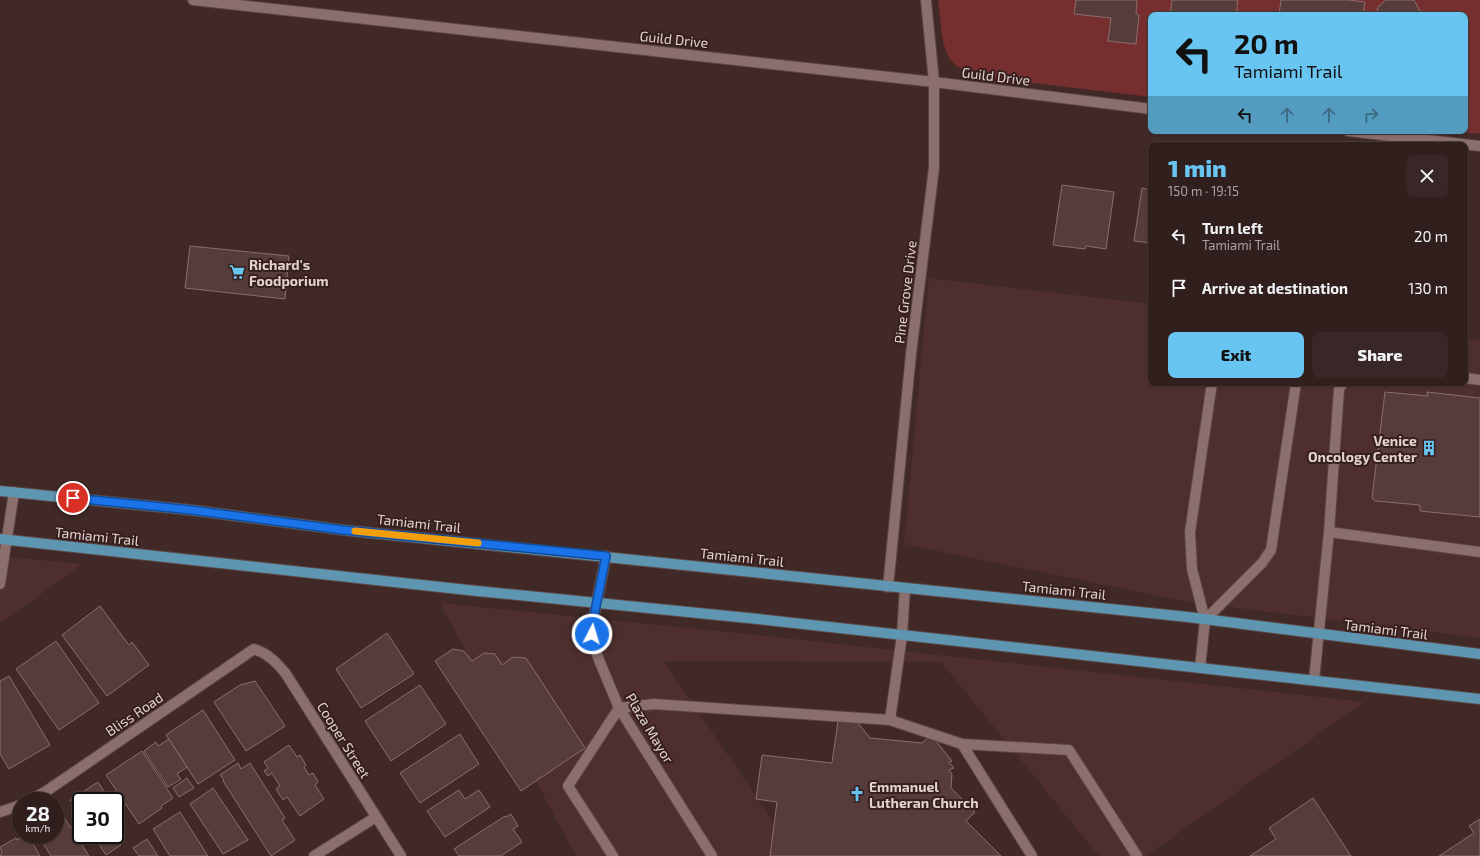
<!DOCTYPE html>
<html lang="en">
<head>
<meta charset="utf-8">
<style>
	body { margin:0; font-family:"Exo 2",sans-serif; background:#382726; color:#f1f3f6; height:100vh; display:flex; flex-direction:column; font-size:15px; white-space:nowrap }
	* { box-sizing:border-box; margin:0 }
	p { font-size:13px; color:#a8a2a4 }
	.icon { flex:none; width:22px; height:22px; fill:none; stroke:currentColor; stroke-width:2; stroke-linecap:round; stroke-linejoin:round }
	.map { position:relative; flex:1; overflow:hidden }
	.side { position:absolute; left:1148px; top:142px; width:320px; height:244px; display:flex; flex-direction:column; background:#301f1d; border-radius:8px; box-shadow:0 1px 3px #0004,0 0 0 1px #4b3d3b }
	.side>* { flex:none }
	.hud { position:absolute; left:1148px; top:12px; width:320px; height:122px; border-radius:8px; box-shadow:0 1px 3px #0004,0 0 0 1px #4b3d3b; background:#68c4f0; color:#111; overflow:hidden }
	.speed { position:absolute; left:12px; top:792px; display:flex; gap:8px; font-size:20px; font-weight:700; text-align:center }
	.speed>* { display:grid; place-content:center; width:52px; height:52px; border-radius:50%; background:#301f1d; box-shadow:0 1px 3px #0004,0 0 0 1px #4b3d3b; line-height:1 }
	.speed small { font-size:10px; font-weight:400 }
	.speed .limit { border:2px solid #111; border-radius:6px; background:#fff; color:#111 }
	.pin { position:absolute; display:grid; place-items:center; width:34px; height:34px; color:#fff; margin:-17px; border:2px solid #fff; border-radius:50%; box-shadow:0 1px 4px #0007 }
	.me { position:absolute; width:44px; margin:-22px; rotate:5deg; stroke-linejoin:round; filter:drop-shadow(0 0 3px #0008) }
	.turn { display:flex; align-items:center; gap:14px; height:84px; padding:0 20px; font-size:18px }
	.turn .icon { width:52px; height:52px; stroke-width:2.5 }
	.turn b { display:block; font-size:28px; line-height:34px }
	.lanes { display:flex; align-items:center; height:38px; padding:0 20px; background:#0003; justify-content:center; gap:20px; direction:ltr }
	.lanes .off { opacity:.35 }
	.round { display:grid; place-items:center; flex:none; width:42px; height:42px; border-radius:8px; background:#382726 }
	.summary { display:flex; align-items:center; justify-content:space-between; height:68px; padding:0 20px }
	h1 { font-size:24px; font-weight:800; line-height:30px; color:#68c4f0 }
	.cta { display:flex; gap:8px; margin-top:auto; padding:8px 20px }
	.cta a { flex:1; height:46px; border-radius:8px; background:#68c4f0; color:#111; font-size:16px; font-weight:800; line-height:46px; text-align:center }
	.cta a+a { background:#382726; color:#f1f3f6 }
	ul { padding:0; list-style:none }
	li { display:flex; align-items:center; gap:12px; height:52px; padding:0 20px }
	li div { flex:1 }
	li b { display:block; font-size:15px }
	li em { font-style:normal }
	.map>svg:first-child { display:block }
</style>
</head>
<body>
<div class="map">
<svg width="1480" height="856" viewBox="0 0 1480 856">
	<rect width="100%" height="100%" fill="#402927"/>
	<g fill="#4e2f2e">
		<path d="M929 278 1151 304V383H1465V339L1480 341V638L1188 602 904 544Z"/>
		<path d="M0 556 82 564 0 624Z"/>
		<path d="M440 603 758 635 1364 702 1146 856H1099L941 662 664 661 796 856H576Z"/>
	</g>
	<path fill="#762e2e" d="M938 0H1480V134L1455 131H1465V15H1151V97L975 76C967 72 955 67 950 59 940 43 941 18 938 0Z"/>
	<g fill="#563d3c" stroke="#8a6e6c">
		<path d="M1076 0H1137L1136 14 1139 15 1136 44 1108 41 1111 18 1074 14Z"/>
		<path d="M1172 0H1238L1236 15H1170Z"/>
		<path d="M1281 0H1348L1365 2 1363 15H1279Z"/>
		<path d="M1385 0H1414L1420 11 1443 15H1377L1378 6H1380Z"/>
		<path d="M1062 185 1114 192 1106 249 1086 246 1085 249 1053 245Z"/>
		<path d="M1142 188 1151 190V243L1134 241Z"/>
		<path d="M190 246 289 256 285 299 185 288Z"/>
		<path d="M1385 392 1428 396 1427 392 1480 398V517L1420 511V505L1375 501 1372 498Z"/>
		<path d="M100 606 129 645 132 642 149 665 107 696 62 635Z"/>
		<path d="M387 633 414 674 361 708 336 669Z"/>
		<path d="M56 641 99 703 59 730 16 669Z"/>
		<path d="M453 649 464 651 472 661 484 653 495 654 502 665 513 657 526 658 585 748 521 791 435 661Z"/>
		<path d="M9 676 50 745 9 769 0 754V681Z"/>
		<path d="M255 681 285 726 246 751 214 702 240 685Z"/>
		<path d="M420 685 446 724 391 761 365 721Z"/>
		<path d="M203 710 235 760 198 784 166 735Z"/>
		<path d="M838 721 858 723 870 738 922 743 931 735 952 761 949 762 954 768 949 770 952 774 951 788 975 812 966 821 1001 856H770L777 802 756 799 762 755 832 763Z"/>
		<path d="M460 734 479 764 420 803 400 773Z"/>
		<path d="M169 739 187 767 177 774 181 779 168 787 144 751 156 742 158 746Z"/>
		<path d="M289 745 297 757 300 755 306 765 304 767 309 775 313 773 318 782 315 785 324 799 300 816 287 797 283 800 276 789 280 786 272 773 268 776 264 771 268 768 264 762Z"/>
		<path d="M142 751 173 798 161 806 162 808 139 824 106 775Z"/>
		<path d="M238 763 241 769 250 763 285 818 282 820 295 840 271 856 223 781 224 780 220 775Z"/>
		<path d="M187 778 194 788 179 797 173 788Z"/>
		<path d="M98 782 110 801H81V817L70 800Z"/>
		<path d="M213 788 248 840 223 854 190 804Z"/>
		<path d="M459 790 465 799 479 790 490 807 445 837 427 811Z"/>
		<path d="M1313 798 1351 856H1250L1276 839 1269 828Z"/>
		<path d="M58 808 89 856H51L38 835H55V810Z"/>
		<path d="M115 808 124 823 121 825 125 831 117 837 115 833Z"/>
		<path d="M180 812 208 856H170L153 829Z"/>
		<path d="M511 814 518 826 513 829 522 842 501 856H459L454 849 505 816 506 817Z"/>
		<path d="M1480 819V856H1439L1474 833 1469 826Z"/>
		<path d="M25 835H28L40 856H0L2 852 0 847 16 838 17 840Z"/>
		<path d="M93 835H114L121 845 106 855Z"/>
		<path d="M147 839 158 856H139L133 848Z"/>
	</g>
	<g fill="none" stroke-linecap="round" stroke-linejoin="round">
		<defs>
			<g id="service">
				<path d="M1465 378 1480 380"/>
				<path d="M1329 532 1480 552"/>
				<path d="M0 584 14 492"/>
				<path d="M1205 620 1262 563 1271 550 1296 383"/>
				<path d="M1200 668 1205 620 1192 569 1190 532 1212 383"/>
				<path d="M1314 680 1329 532 1339 389 1343 383"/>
				<path d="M890 720 902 635 905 588"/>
				<path d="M962 744 1069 750 1137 856"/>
				<path d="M613 856 568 786 619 708 654 704 890 720 962 744 1032 856"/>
			</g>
			<g id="minor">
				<path d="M193 0 934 82 1151 109"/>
				<path d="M1348 131 1480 146"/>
				<path d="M606 556 592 626 593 643 599 660 619 708 712 856"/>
				<path d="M888 587 911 354 934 168V82L926 0"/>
				<path d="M28 801 45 792 254 649C269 654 277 663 286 674L401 856"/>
				<path d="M0 812 21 805"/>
				<path d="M314 856 376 817"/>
			</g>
			<g id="primary">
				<path d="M0 491 191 510 343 530 1188 617 1480 654"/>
				<path d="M0 539 477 591 758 619 1480 699"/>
			</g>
		</defs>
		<use href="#service" stroke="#5a4745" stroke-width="12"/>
		<use href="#minor" stroke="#5a4745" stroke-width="12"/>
		<use href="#primary" stroke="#5a4745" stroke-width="12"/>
		<use href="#service" stroke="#8b6f6d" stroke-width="10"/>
		<use href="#minor" stroke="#8b6f6d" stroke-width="10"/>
		<use href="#primary" stroke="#5e95b1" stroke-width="10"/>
	</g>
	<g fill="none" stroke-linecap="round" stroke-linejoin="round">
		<defs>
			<path id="route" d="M73 498 191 510 343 530 606 556 592 626V634"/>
		</defs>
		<use href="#route" stroke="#114b97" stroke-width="10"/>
		<use href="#route" stroke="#1a73e8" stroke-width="7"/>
		<path stroke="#f59e0b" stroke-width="7" d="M355 531 478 543"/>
	</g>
	<defs>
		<symbol id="supermarket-bare" viewBox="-9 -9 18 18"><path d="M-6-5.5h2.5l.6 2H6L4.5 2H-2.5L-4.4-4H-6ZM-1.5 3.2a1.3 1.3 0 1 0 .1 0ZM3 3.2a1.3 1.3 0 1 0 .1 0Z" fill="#68c4f0" stroke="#361f1e" stroke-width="2.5" paint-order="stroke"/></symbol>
		<symbol id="building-bare" viewBox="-9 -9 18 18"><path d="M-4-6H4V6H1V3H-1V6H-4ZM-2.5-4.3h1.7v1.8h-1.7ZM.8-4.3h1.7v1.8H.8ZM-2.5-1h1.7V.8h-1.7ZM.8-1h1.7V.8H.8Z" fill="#68c4f0" stroke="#361f1e" stroke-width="2.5" paint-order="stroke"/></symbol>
		<symbol id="church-bare" viewBox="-9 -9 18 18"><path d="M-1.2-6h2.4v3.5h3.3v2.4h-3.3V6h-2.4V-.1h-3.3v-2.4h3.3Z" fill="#68c4f0" stroke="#361f1e" stroke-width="2.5" paint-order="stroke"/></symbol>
	</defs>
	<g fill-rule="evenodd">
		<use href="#supermarket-bare" x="226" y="261" width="22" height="22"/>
		<use href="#building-bare" x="1418" y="437" width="22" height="22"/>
		<use href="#church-bare" x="846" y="783" width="22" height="22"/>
	</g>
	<g text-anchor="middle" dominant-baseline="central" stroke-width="4" stroke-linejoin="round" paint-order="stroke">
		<g font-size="14" fill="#e1d1cf" stroke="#361f1e">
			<text transform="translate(674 39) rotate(6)">Guild Drive</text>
			<text transform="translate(996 76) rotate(7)">Guild Drive</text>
			<text transform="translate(905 292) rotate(-83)">Pine Grove Drive</text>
			<text transform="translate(419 523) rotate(6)">Tamiami Trail</text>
			<text transform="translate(97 536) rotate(6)">Tamiami Trail</text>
			<text transform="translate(742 557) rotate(6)">Tamiami Trail</text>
			<text transform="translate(1064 590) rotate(6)">Tamiami Trail</text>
			<text transform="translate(1386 629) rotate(7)">Tamiami Trail</text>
			<text transform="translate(134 714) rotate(-34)">Bliss Road</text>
			<text transform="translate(650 728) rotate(59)">Plaza Mayor</text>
			<text transform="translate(344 740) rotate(58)">Cooper Street</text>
		</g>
		<g font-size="14" font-weight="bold" fill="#e1d1cf" stroke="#361f1e" text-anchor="start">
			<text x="249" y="264">Richard's<tspan x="249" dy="16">Foodporium</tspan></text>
			<text x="1417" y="440" text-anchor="end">Venice<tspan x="1417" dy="16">Oncology Center</tspan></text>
			<text x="869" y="786">Emmanuel<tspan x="869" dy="16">Lutheran Church</tspan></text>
		</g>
	</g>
</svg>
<div class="speed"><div>28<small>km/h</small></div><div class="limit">30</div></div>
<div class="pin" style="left:73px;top:498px;background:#d93025"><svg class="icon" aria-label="arrive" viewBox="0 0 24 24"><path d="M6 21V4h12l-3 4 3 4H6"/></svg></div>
<svg class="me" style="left:592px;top:634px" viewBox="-20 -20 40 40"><circle r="17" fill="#1a73e8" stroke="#fff" stroke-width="3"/><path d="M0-11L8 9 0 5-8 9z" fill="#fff"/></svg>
<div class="hud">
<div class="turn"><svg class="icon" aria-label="left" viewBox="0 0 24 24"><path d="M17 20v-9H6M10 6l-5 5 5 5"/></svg><div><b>20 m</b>Tamiami Trail</div></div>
<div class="lanes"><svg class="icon" aria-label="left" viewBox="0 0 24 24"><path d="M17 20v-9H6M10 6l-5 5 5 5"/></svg><svg class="icon off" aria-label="ahead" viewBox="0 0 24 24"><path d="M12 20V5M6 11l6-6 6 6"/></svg><svg class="icon off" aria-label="ahead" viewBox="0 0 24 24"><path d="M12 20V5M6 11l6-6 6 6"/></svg><svg class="icon off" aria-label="right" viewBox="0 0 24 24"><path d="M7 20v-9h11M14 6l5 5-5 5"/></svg></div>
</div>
<section class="side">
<div class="summary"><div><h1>1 min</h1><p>150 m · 19:15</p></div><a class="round"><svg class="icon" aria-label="close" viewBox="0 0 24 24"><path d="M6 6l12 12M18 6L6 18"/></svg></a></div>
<ul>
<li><svg class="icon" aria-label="left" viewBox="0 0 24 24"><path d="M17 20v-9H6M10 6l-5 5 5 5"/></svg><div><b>Turn left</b><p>Tamiami Trail</p></div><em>20 m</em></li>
<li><svg class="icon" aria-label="arrive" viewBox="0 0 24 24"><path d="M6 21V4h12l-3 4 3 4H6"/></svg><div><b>Arrive at destination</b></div><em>130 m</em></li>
</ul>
<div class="cta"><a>Exit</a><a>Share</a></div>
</section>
</div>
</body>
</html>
